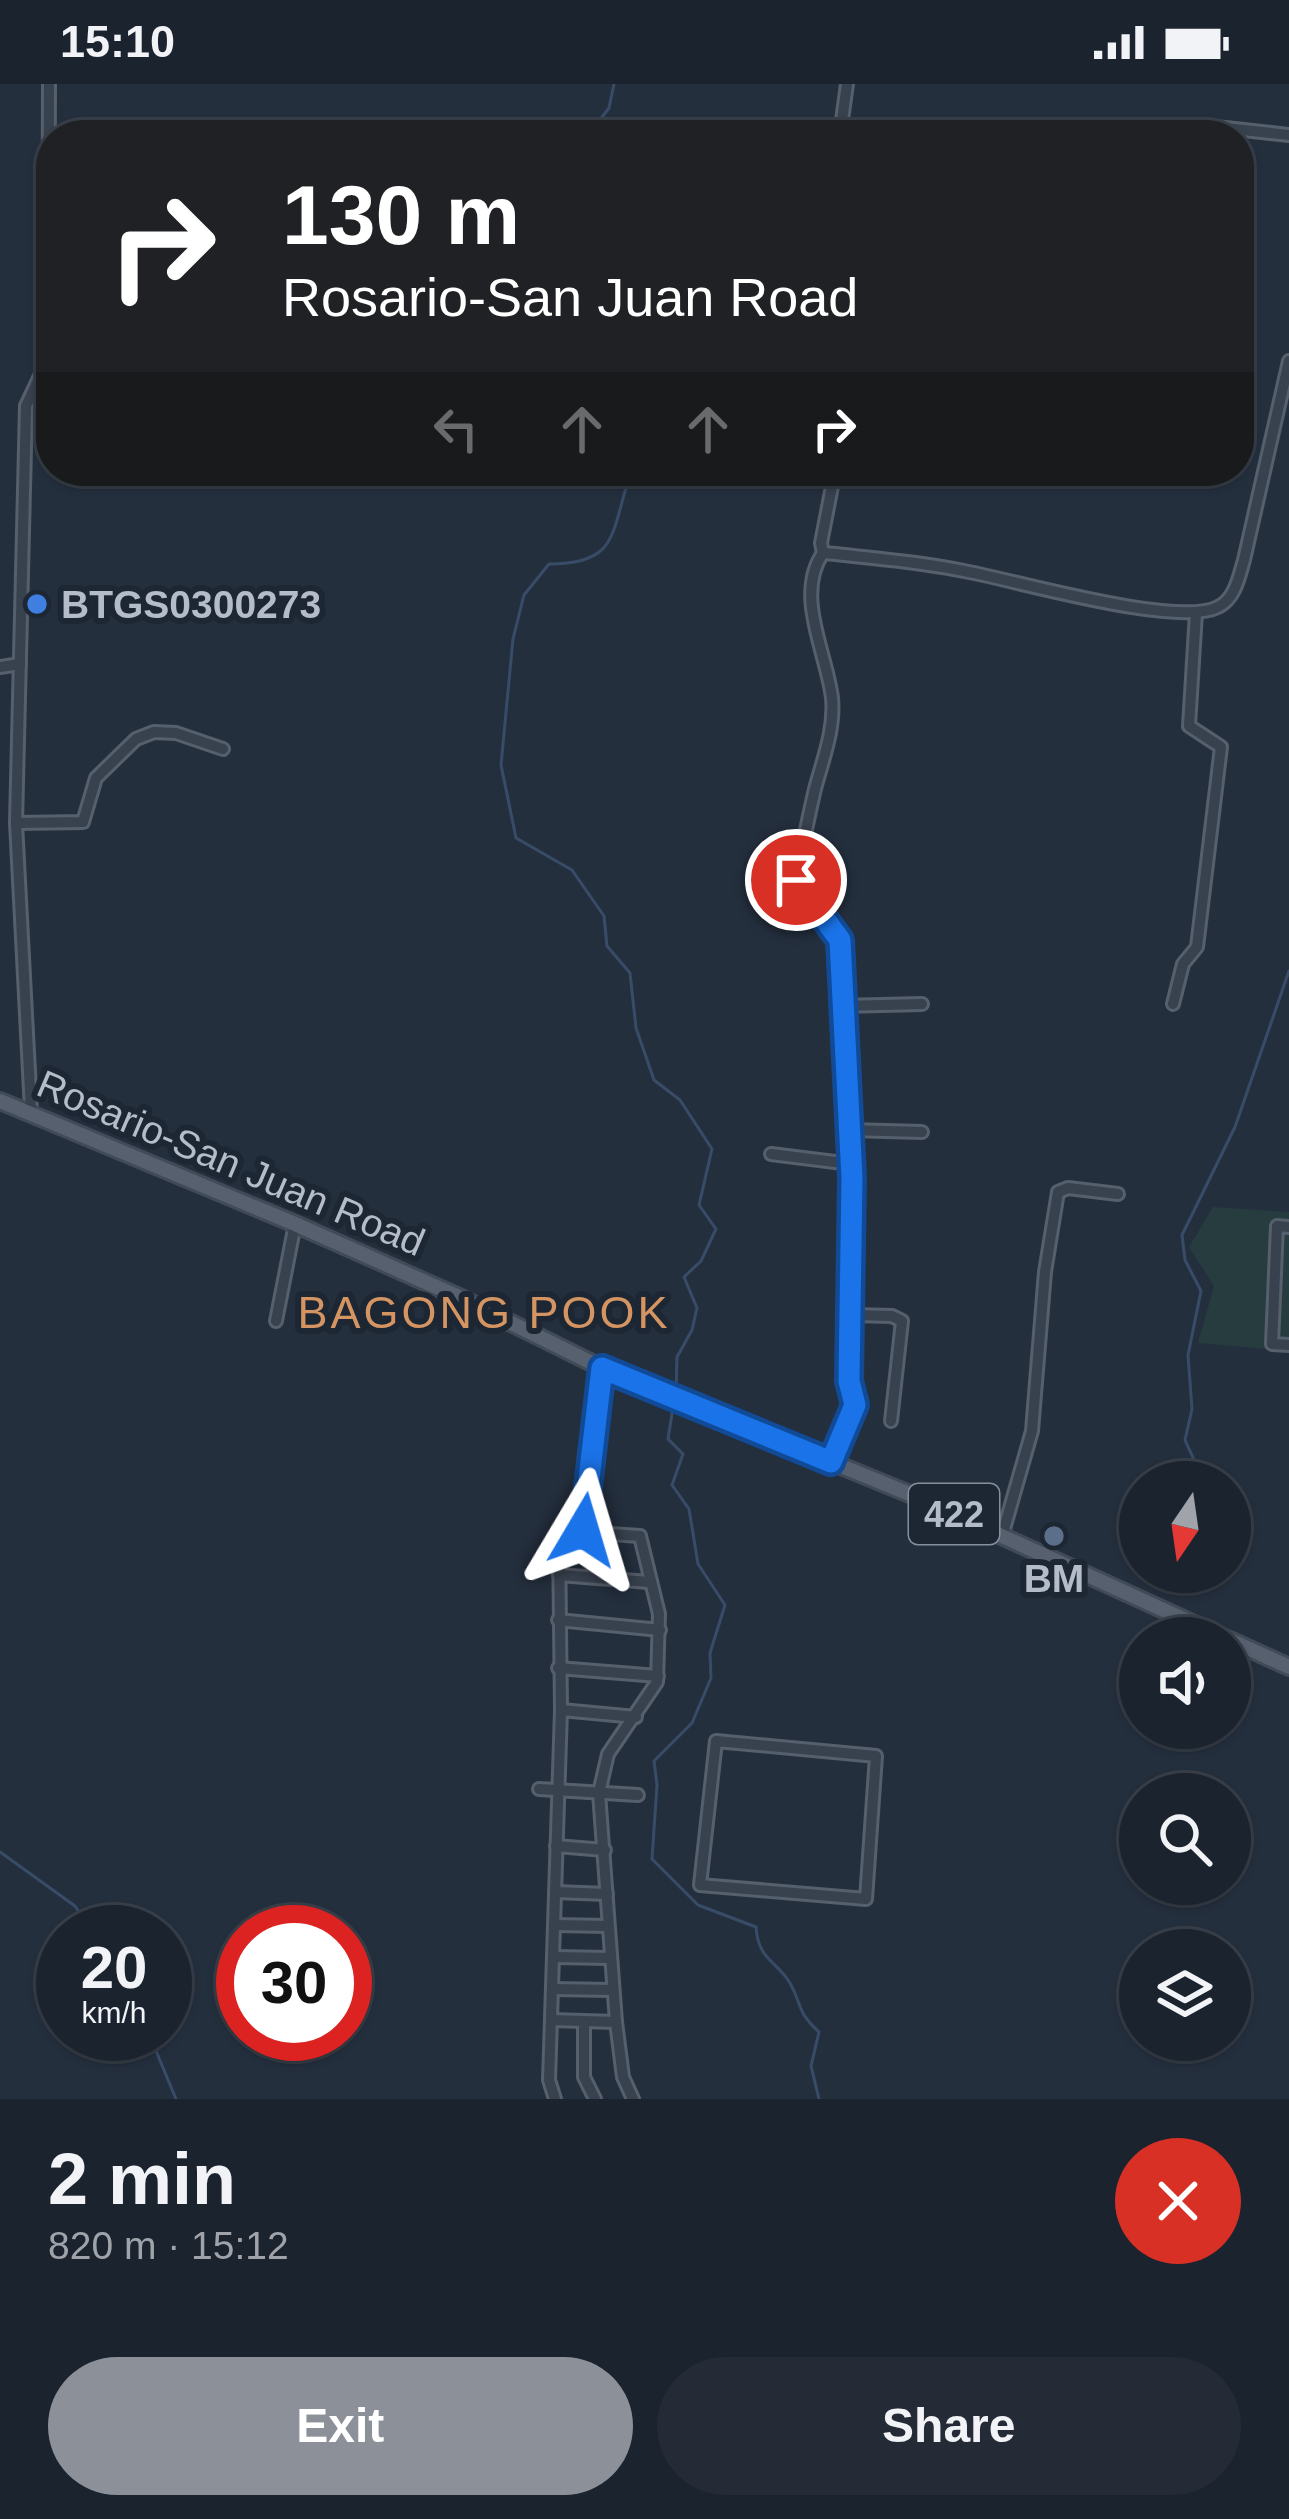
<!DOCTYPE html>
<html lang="en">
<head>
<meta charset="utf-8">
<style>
	body { margin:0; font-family:Helvetica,sans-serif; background:#242b36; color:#f1f3f6; height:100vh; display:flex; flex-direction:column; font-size:45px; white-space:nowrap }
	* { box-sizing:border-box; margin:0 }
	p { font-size:39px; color:#a0a4aa }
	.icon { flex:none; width:66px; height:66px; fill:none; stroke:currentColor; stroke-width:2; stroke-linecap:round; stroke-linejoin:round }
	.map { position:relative; height:2015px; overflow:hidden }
	.sheet { display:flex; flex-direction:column; background:#1b232e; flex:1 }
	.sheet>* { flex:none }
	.hud { position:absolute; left:36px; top:36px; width:1218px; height:366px; border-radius:48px; box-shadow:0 3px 9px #0004,0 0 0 3px #39404a; background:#202124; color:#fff; overflow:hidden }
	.needle { width:78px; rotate:193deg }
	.controls { position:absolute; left:1119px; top:1377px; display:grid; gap:24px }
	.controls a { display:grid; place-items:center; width:132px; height:132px; border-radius:50%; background:#1b232e; box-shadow:0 3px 9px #0004,0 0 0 3px #39404a; font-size:60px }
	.speed { position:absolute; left:36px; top:1821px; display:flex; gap:24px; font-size:60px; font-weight:700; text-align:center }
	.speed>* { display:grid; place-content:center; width:156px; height:156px; border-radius:50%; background:#1b232e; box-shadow:0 3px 9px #0004,0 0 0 3px #39404a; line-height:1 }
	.speed small { font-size:30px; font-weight:400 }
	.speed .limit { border:18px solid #d22; background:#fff; color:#111 }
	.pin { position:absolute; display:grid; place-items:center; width:102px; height:102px; color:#fff; margin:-51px; border:6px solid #fff; border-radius:50%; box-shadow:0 3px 12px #0007 }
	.me { position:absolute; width:132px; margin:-66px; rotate:7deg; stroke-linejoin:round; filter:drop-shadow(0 0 9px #0008) }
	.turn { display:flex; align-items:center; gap:42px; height:252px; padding:0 48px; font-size:54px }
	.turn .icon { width:156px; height:156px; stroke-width:2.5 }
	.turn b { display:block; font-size:84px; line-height:102px }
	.lanes { display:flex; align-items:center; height:114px; padding:0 48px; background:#0003; justify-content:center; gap:60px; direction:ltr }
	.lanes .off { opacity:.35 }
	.round { display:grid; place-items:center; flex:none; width:126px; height:126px; border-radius:63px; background:#242b36 }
	.headline { display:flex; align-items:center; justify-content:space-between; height:204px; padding:0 48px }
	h1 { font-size:72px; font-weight:700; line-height:90px }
	.button { display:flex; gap:24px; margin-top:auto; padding:24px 48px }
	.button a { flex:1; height:138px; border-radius:72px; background:#8c9099; color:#fff; font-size:48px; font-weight:700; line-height:138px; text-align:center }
	.button a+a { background:#242b36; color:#f1f3f6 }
	.status { display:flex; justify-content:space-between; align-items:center; height:84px; padding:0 60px; background:#1b232e; direction:ltr }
	.status svg { height:33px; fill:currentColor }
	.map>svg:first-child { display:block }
</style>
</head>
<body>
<div class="status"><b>15:10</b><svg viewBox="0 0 49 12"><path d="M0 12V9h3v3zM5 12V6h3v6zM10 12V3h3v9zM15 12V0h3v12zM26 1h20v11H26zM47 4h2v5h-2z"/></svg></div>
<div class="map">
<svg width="1289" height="2015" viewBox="0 0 1289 2015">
	<rect width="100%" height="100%" fill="#242f3e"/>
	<path fill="#263c3f" d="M1213 1123 1289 1128V1267L1198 1259 1214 1202 1189 1163Z"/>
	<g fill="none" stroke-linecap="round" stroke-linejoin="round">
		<g stroke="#394c67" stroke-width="3">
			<path d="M588 51 609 24 614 0"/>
			<path d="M625 387 628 397C611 452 616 480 549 480L524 511 513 555 501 681 516 754 572 786 604 832 607 862 630 889 636 944 654 996 680 1016 712 1065 699 1121 716 1145 701 1177 684 1193 697 1224 692 1246 677 1273 676 1308"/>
			<path d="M674 1317 668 1355 683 1370 672 1401 689 1425 698 1480 725 1521 710 1569 711 1594 692 1639 654 1677 657 1701 652 1775 698 1821 756 1843C758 1876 777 1877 790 1899 803 1922 796 1927 819 1948L811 1982 819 2015"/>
			<path d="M1196 1380 1185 1356 1192 1325 1188 1271 1201 1207 1185 1176 1182 1151 1235 1043 1289 887"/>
			<path d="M0 1768 75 1822 93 1848"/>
			<path d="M149 1950 176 2015"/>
		</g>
		<defs>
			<g id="minor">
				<path d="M840 51 847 0"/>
				<path d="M1199 51 1207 42 1289 51"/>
				<path d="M823 469 821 459 835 387"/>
				<path d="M0 583 20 580"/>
				<path d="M16 739 83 738 96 694 136 655 154 648 176 649 223 665"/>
				<path d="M1173 920 1183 880 1197 863 1221 663 1189 642 1196 529"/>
				<path d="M841 922 922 920"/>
				<path d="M31 1026 16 739 26 322 48 275 49 0"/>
				<path d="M849 1046 922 1048"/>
				<path d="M771 1070 851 1080"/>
				<path d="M1289 1143 1277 1142 1272 1260 1289 1261"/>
				<path d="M852 1231 892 1232 902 1237 891 1337"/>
				<path d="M276 1237 295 1140"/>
				<path d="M831 1378 855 1321 849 1297 852 1094 841 944 840 856 796 796C802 765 808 735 815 705 823 675 835 645 832 614 827 570 794 511 823 469L836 470C879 475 922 478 964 487 1014 496 1177 544 1218 523 1235 515 1239 493 1244 476L1289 277"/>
				<path d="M588 1412 593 1421 592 1447"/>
				<path d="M583 1446 602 1284"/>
				<path d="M1002 1452 1032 1347 1045 1188 1058 1108 1068 1104 1118 1110"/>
				<path d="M559 1491 649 1498"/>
				<path d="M558 1536 660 1546"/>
				<path d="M558 1584 658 1592"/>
				<path d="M561 1626 636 1633"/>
				<path d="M716 1657 876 1672 866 1815 700 1801Z"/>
				<path d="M539 1705 638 1711"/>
				<path d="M556 1762 605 1766"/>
				<path d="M555 1808 607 1810"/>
				<path d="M555 1841 608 1842"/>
				<path d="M554 1873 610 1874"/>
				<path d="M552 1905 613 1906"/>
				<path d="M551 1936 616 1938"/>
				<path d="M584 1939V1993L595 2015"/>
				<path d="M555 2015 549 1996 561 1626 559 1456 565 1447 640 1452 659 1530 657 1598 608 1670 599 1709 616 1938 623 1993 633 2015"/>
			</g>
			<g id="major">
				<path d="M0 1017 295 1140 459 1213 602 1284 912 1411 1225 1554"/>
				<path d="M1230 1556 1289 1583"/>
			</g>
		</defs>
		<use href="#minor" stroke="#565f6c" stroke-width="16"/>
		<use href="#major" stroke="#414a57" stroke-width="20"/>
		<use href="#minor" stroke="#38414e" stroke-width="10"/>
		<use href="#major" stroke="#56606e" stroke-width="14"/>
	</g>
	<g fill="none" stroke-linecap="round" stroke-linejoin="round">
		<defs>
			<path id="route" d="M583 1446 602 1284 831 1378 855 1321 849 1297 852 1094 840 856 796 796"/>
		</defs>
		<use href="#route" stroke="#114b97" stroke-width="30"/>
		<use href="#route" stroke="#1a73e8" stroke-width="21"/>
	</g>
	<circle fill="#3f7fe0" stroke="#1d2633" stroke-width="4.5" cx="37" cy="520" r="12"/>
	<circle fill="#5c6f8a" stroke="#1d2633" stroke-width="4.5" cx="1054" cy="1452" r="12"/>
	<g text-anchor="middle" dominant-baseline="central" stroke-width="12" stroke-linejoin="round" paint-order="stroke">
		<rect fill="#1d2633" stroke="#878f9c" stroke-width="3" x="909" y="1400" width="90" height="60" rx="9"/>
		<g font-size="36" font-weight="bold" fill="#b4bcc9">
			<text x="954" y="1430">422</text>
		</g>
		<g font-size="39" font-weight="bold" fill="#b4bcc9" stroke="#1d2633" text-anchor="start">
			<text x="61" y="520">BTGS0300273</text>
			<text x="1054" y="1494" text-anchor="middle">BM</text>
		</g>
		<g font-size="39" fill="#b4bcc9" stroke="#1d2633">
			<text transform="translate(231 1079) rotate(23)">Rosario-San Juan Road</text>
		</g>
		<g font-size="45" letter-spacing="3" fill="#d59563" stroke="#1d2633">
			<text x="484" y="1228">BAGONG POOK</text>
		</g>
	</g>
</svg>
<div class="controls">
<a><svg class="needle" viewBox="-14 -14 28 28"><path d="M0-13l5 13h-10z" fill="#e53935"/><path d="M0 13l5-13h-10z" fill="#a0a4aa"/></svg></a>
<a><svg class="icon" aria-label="sound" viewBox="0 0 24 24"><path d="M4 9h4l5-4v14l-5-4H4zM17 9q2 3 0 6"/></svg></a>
<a><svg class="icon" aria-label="search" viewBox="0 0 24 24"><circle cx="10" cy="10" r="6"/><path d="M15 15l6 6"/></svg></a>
<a><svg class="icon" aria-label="layers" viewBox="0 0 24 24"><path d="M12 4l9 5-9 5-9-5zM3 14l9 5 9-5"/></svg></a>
</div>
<div class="speed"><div>20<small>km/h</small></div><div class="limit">30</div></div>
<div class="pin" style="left:796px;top:796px;background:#d93025"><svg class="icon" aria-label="arrive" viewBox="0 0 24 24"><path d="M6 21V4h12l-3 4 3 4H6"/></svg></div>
<svg class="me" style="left:583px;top:1446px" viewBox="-20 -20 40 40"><path d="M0-17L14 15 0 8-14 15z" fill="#1a73e8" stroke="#fff" stroke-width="4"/></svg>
<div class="hud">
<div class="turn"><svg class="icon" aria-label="right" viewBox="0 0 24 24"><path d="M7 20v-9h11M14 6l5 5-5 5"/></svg><div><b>130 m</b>Rosario-San Juan Road</div></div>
<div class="lanes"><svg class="icon off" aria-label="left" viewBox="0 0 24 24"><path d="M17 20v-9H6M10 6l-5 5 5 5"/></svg><svg class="icon off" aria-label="ahead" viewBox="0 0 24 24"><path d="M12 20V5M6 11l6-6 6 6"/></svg><svg class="icon off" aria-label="ahead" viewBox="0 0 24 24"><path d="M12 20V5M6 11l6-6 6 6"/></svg><svg class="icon" aria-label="right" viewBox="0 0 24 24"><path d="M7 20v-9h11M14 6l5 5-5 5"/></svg></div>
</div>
</div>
<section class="sheet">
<div class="headline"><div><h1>2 min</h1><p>820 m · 15:12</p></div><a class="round" style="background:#d93025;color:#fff"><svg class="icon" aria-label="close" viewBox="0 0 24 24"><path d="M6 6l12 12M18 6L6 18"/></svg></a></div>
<div class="button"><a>Exit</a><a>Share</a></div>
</section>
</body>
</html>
